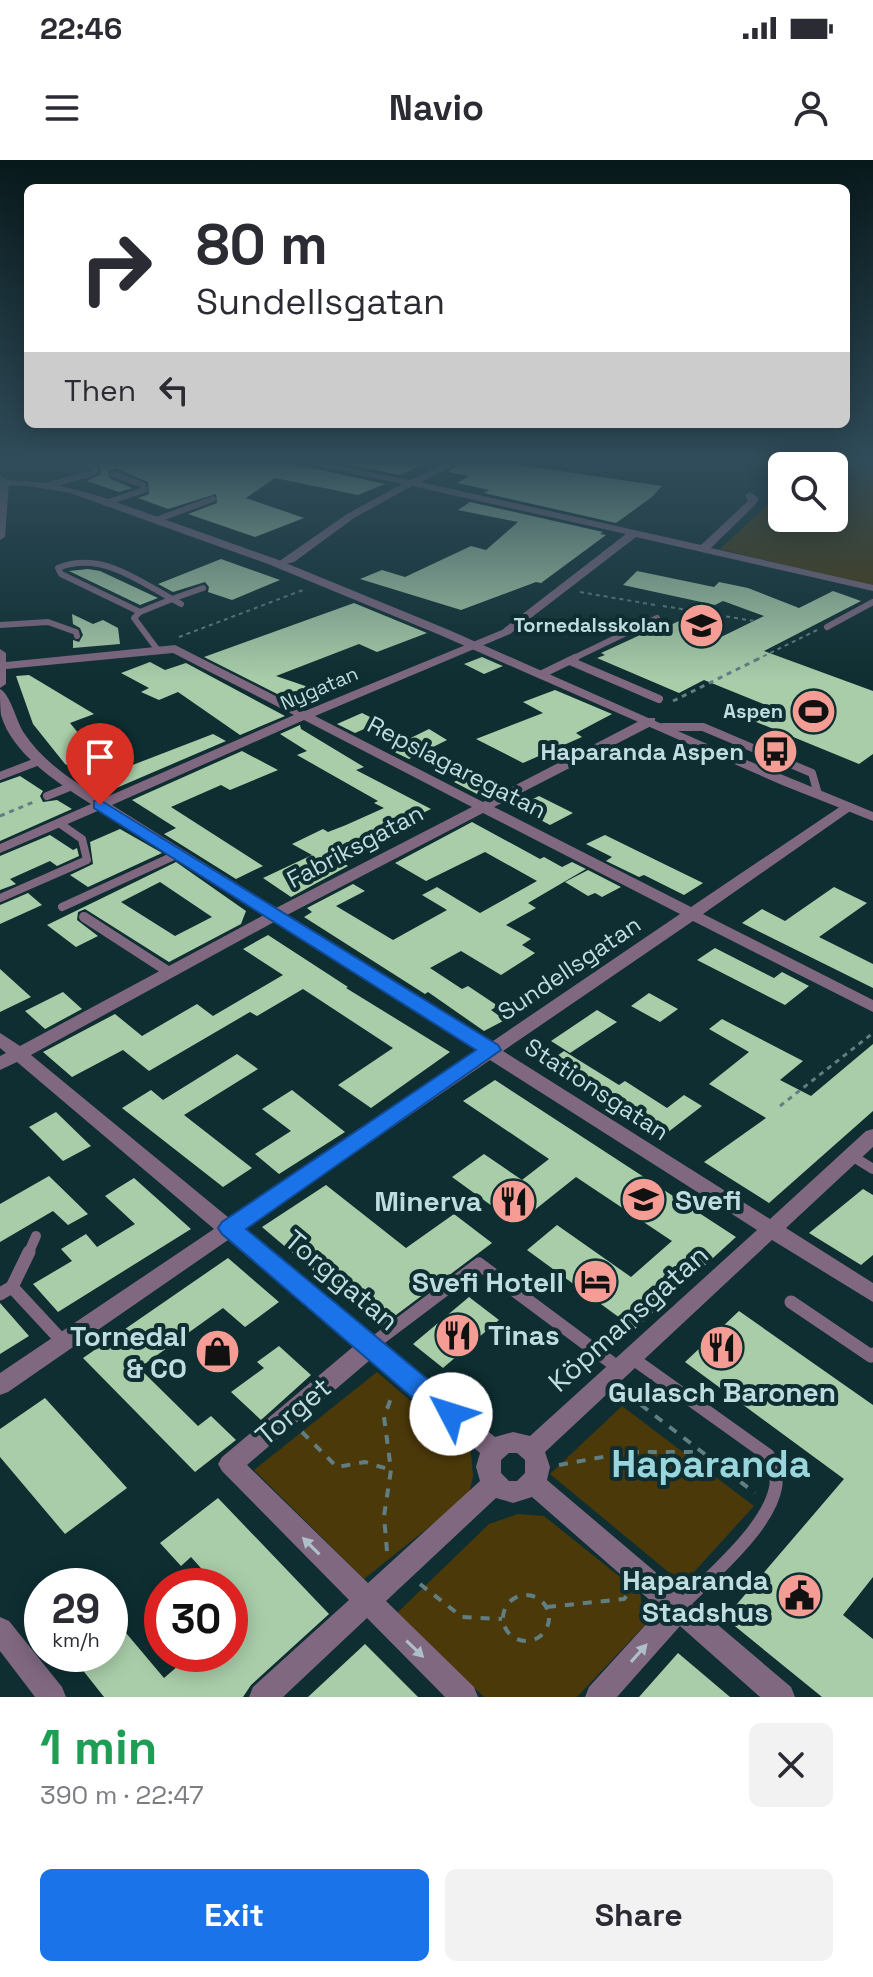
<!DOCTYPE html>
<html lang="en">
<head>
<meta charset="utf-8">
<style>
	body { margin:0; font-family:"Space Grotesk",sans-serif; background:#f2f2f3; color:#2b2b33; height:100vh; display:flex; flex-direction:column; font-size:30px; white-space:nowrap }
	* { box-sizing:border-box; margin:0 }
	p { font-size:26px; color:#7c7c81 }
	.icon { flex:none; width:44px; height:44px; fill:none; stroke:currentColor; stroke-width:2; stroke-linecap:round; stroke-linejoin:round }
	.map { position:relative; height:1537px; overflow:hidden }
	.side { display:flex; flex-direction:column; background:#fff; flex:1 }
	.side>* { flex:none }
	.hud { position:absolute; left:24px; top:24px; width:826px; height:244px; border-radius:12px; box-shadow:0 4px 20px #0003; background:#fff; color:#2b2b33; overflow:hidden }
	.controls { position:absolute; left:768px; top:292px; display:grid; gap:16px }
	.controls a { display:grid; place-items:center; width:80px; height:80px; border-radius:12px; background:#fff; box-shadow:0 4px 20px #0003; font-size:40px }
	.speed { position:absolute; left:24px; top:1408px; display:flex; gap:16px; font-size:40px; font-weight:700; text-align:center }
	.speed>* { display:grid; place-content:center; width:104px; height:104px; border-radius:50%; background:#fff; box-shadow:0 4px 20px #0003; line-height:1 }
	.speed small { font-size:20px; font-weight:400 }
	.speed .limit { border:12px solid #d22; background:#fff; color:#111 }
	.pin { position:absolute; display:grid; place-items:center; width:68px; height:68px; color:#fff; margin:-82px -34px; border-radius:50% 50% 50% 0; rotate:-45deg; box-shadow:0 0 8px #0007 }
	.pin .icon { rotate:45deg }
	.me { position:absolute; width:88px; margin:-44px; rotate:310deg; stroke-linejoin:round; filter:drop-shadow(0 0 6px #0008) }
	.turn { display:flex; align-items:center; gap:28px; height:168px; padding:0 40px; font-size:36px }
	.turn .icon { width:104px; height:104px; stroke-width:2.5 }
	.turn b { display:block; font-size:56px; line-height:68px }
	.then { display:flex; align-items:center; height:76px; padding:0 40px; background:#0003; gap:16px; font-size:30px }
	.round { display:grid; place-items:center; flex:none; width:84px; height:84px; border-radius:12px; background:#f2f2f3 }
	.summary { display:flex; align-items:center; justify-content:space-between; height:136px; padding:0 40px }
	h1 { font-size:48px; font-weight:700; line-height:60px; color:#1e9e55 }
	.cta { display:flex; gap:16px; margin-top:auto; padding:16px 40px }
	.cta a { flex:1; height:92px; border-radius:12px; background:#1a73e8; color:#fff; font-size:32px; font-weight:700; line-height:92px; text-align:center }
	.cta a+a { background:#f2f2f3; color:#2b2b33 }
	.status { display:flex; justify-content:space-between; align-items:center; height:56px; padding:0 40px; background:#fff; direction:ltr }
	.status svg { height:22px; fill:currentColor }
	header { display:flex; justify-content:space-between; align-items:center; height:104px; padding:0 40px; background:#fff; font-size:36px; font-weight:700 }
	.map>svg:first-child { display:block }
</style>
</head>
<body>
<div class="status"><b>22:46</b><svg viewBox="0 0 49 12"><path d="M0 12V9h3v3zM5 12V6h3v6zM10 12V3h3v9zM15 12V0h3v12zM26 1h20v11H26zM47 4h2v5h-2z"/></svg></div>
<header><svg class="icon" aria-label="menu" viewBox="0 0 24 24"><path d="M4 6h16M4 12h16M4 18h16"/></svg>Navio<svg class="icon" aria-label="person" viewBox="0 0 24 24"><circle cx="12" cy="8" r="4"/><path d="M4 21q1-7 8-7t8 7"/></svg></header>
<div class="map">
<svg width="873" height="1537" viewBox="0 0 873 1537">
	<rect width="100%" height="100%" fill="#0e2e31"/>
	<g fill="#4c390a">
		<path d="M810 304H873V426L720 389 782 331V358H834V306H808Z"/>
		<path d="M377 1212 471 1293 473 1316 469 1335 364 1419 254 1310Z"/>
		<path d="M622 1246 754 1346 683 1424 550 1314Z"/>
		<path d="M518 1354 544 1356 640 1433 645 1465 577 1537H484L396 1454 489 1364Z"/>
	</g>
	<g fill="#a9cda9" fill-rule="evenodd">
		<path d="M99 304H294L385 324 358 335 275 318 246 338 304 358 255 377 188 354 217 343 216 334 168 349 138 338 149 334 148 322 115 308 108 311 109 318 132 328 119 332 87 321 101 314Z"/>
		<path d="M345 304H421L401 315Z"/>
		<path d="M459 304H512L662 326 652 337 616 363 484 333 489 330 457 323 469 316 448 312Z"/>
		<path d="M470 342 603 372 600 374 606 375 541 423 536 422 461 450 360 419 382 410 405 417 471 386 486 390 518 362 458 350Z"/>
		<path d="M221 399 280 420 232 440 208 432 209 427 205 422 173 432 158 424Z"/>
		<path d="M88 409 100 411 158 438 140 445 69 411Z"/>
		<path d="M637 411 714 427 719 422 748 428 799 448 833 431 861 441 764 491 873 531V594L859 604 744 557 766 545 704 520 679 533 597 498 605 495 601 493 651 470 655 472 679 461 721 477 764 456 723 441 715 445 623 425Z"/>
		<path d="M354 443 427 473 377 492 359 484 276 516 317 530 295 543 204 497Z"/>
		<path d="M72 454 93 464 103 460 118 468 120 484 73 488V480L79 482 83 475 80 468 73 464Z"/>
		<path d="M482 497 498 504 503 506 484 514 464 504Z"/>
		<path d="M150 502 165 510 186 503 285 556 240 575 178 532 159 540 141 532 149 528 121 513Z"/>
		<path d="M29 515 94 554 70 563 103 603 117 611 213 574 226 581 107 632 84 614 65 604 33 564 16 516Z"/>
		<path d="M555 530 612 554 576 573 582 577 523 603 476 579 543 553 523 542Z"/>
		<path d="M362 553 380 562 355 573 337 564Z"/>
		<path d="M300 565 301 569 364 607 356 610 431 649 346 690 351 693 337 699 348 706 291 737 263 718 312 695 292 684 323 669 328 672 346 665 384 648 374 643 378 641 297 595 307 591 280 574Z"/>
		<path d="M429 569 447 580 409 599 388 589Z"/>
		<path d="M242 591 278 610 230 630 221 625 171 647 263 706 236 719 164 674 176 668 132 640Z"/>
		<path d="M471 613 478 616 494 625 477 634 454 622Z"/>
		<path d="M20 616 43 631 40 636 43 642 57 640 72 649 0 681V623Z"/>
		<path d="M539 636 573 653 550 665 516 647Z"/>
		<path d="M472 662 540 699 544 697 562 707 572 702 586 709 528 743 536 748 506 765 531 779 522 785 535 793 526 799 501 815 461 791 430 808 462 829 468 826 498 846 491 850 505 860 484 871 428 832 425 834 304 757 312 752 307 748 353 724 365 731 336 746 393 780 447 750 422 735 437 727 480 753 537 721 485 692 426 721 395 703Z"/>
		<path d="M120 669 162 693 88 727 70 715 93 704 90 682Z"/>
		<path d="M50 675 73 690 77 688 79 696 57 706 50 701 10 719 16 724 0 730V696Z"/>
		<path d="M605 675 664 704 703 723 684 735 644 715 639 717 606 701 612 697 586 684Z"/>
		<path d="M176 702 246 751 241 764 169 802 85 749 78 752 77 760 98 776 76 787 47 765ZM160 722 212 757 175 776 121 742Z"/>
		<path d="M588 710 621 727 602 737 595 733 588 736 565 722Z"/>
		<path d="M834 727 867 743 819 777 873 804V828L742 763 762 749 785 761Z"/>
		<path d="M28 733 42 745 0 764V745Z"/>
		<path d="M268 775 348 827 346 828 450 892 371 948 338 925 393 888 303 829 257 856 250 852 149 911 123 890 72 917 43 892 115 854 142 876 197 844 213 856 283 815 243 789Z"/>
		<path d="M715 788 774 818 782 812 809 826 785 845 697 800Z"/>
		<path d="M0 809 31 837 0 852Z"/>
		<path d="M63 832 82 849 45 869 25 851Z"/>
		<path d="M649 833 678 849 660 862 631 846Z"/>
		<path d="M597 850 617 862 570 893 551 881Z"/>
		<path d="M722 859 803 901 780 920 811 936 873 884V951L769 1043 704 1002 766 958 709 924 749 892 709 869Z"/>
		<path d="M564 891 619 925 625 921 667 948 684 935 702 946 659 979 544 905Z"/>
		<path d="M237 894 258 909 184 955 252 1008 223 1027 122 948 151 930 163 940Z"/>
		<path d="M495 920 736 1077 635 1169 527 1090 557 1065 631 1117 672 1081 576 1017 517 1064 452 1017 484 994 522 1020 549 999 463 941Z"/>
		<path d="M292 930 345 972 279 1014 255 994 291 971 262 949Z"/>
		<path d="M56 952 91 986 63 1001 29 967Z"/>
		<path d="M49 1016 88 1054 68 1065 53 1051 0 1082V1044Z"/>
		<path d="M134 1018 191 1069 58 1152 33 1124 72 1101 61 1089 86 1074 97 1087 135 1064 105 1036Z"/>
		<path d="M326 1025 406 1088 454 1054 492 1083 380 1167 262 1067Z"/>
		<path d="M863 1029 873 1035V1095L861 1105 809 1073Z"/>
		<path d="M228 1098 279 1142 245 1167 223 1148 139 1208 198 1266 211 1256 236 1280 195 1312 83 1198Z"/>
		<path d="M469 1137 499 1160 443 1208 413 1184Z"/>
		<path d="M0 1143 29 1176 0 1194Z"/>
		<path d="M739 1151 873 1245V1417L843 1455 873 1479V1537H822L725 1458 844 1319 685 1202Z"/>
		<path d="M279 1186 311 1215 261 1260 231 1232 264 1208 257 1202Z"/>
		<path d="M45 1238 127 1328 65 1374 0 1297V1269Z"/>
		<path d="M218 1338 329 1454 251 1525 243 1537H104L70 1494H110V1454L164 1518 192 1494H230V1461L241 1452 230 1440V1426H217L191 1397 181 1406 160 1383Z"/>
		<path d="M365 1484 418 1537H308Z"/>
		<path d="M678 1493 730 1537H639Z"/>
	</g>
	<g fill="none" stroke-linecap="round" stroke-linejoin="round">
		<g stroke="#617f83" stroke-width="2" stroke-dasharray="4 4" stroke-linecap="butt">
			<path d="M289 304 299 305"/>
			<path d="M580 432 655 445"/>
			<path d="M663 446 754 461"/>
			<path d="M179 477 303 430"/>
			<path d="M756 500 817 470"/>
		</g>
		<g stroke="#617f83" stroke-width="3" stroke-dasharray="5 5" stroke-linecap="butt">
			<path d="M673 541 760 498"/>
			<path d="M0 656 36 641"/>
			<path d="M780 946 873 873"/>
		</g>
		<g stroke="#617f83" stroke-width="4" stroke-dasharray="9 9" stroke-linecap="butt">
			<path d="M613 1242 616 1244 627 1234 755 1333"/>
			<path d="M302 1272 337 1307 365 1302 391 1310"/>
			<path d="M559 1305 630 1292H702"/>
			<path d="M387 1391 384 1356 391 1310 384 1257 393 1233"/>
			<path d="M420 1424 462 1457 502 1459"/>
			<circle cx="526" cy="1458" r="23"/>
			<path d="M547 1447 624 1439 628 1434"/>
		</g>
		<g stroke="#806881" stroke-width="6">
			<path d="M46 326 93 313 96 310 89 304"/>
			<path d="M105 343 144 330 143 325 113 314"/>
			<path d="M156 360 213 339"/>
			<path d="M140 452 61 414 58 408C100 391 136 419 172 439L203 428"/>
			<path d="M0 465 48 462 76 472 77 476"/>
			<path d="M827 467 873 442"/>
			<path d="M157 489 134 458 140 452 172 439 181 444"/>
			<path d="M570 500 657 458"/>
		</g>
		<g stroke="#806881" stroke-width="8">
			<path d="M570 501 659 539"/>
			<path d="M542 514 575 498"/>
			<path d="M663 567H703L812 613 818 634"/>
			<path d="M0 616 39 601"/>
			<path d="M47 636 72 626"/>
			<path d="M0 738 87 700 82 679 59 663"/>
			<path d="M62 747 178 694"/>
		</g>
		<g stroke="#806881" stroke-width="10">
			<path d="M84 757 169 812"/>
			<path d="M852 996 873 1009"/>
			<path d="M28 1094 36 1076"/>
		</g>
		<g stroke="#806881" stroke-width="13">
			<path d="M12 1127 29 1092"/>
			<path d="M0 1134 12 1127 63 1182"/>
			<path d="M791 1142 871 1196 873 1194"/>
			<path d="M370 1186 479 1104 620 1209"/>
			<path d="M632 1198 768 1295C772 1304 777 1314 776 1325 770 1367 710 1416 681 1446"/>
		</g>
		<g fill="#806881" fill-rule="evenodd">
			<path d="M308 304H328L410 320 444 304H456L421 322 701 385 748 341 745 335 750 332 759 338 756 344 711 388 873 425V431L636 377 510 474 315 556 483 642 645 558H655V564L494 647 691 747 844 644 849 643 856 647 703 754 873 840V852L693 761 503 891 770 1059 866 971 873 969V987L786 1068 873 1123V1142L772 1080 545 1292 550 1307 547 1320 791 1527 795 1537H760L680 1466 617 1537H585L589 1527 660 1449 532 1337 513 1343 496 1338 386 1441 474 1527 478 1537H445L367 1458 283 1537H249L253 1527 349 1440 222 1311 218 1304 222 1297 354 1186 228 1080 8 1232 0 1235V1213L214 1069 17 902 0 910V896L6 893 0 888V873L20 886 264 755 100 650 0 693V684L91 644C59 624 12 594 1 555 0 547 0 537 0 529 11 535 16 561 24 573 44 603 72 620 102 639L294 555 173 493 6 509V524L0 528V489L6 493V502L175 485 305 551 502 470 626 374 412 326 354 358 294 402 278 406V402L347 354 402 324ZM304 560 472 647 276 748 112 645ZM483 653 680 754 490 883 287 755ZM274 762 477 891 229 1058 31 895ZM490 900 757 1070 530 1276 513 1272 495 1277 243 1070ZM370 1200 480 1293 476 1307 480 1321 368 1423 247 1305ZM517 1293 525 1300V1313L517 1321H509L501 1313V1300L509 1293Z"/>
			<path d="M4 320 9 323 5 377 0 380V322Z"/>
			<path d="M0 1457 9 1461 62 1527 66 1537H35L0 1491Z"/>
		</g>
		<path fill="#806881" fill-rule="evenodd" d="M0 316 7 320 50 323 99 336 276 399 449 470 705 583 873 652V661L782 625 440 475 268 404 70 333 27 326 1 325Z"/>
	</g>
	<defs><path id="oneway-solid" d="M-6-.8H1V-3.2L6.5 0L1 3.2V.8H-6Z" transform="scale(2)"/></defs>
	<g fill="#afbfc8">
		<use href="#oneway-solid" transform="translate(311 1386) rotate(-135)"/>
		<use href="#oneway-solid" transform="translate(415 1489) rotate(44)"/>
		<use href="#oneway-solid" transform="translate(639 1493) rotate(-48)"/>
	</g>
	<linearGradient id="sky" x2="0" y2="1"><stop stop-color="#08191b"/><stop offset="0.58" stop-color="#304c5a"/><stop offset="1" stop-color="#304c5a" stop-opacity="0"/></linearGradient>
	<rect width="873" height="520" fill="url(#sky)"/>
	<path fill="#1a73e8" stroke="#114b97" stroke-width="2" d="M100 640 498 885 501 890 246 1069 460 1246 464 1254 460 1262 451 1265 441 1262 222 1074 218 1068 222 1062 476 890 94 648V641Z"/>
	<defs>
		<symbol id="school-disc" viewBox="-11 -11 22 22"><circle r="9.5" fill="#f59c94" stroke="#0e2e31"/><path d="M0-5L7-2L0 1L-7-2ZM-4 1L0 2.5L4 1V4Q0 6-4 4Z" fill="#111"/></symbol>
		<symbol id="stadium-disc" viewBox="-11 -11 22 22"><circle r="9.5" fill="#f59c94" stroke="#0e2e31"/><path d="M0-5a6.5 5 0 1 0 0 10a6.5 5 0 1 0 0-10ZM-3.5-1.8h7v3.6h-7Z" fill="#111"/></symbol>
		<symbol id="bus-disc" viewBox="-11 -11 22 22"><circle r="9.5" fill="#f59c94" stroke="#0e2e31"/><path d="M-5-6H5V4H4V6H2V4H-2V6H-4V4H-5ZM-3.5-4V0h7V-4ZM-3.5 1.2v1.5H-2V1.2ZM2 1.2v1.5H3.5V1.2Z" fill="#111"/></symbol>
		<symbol id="restaurant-disc" viewBox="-11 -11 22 22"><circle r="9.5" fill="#f59c94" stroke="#0e2e31"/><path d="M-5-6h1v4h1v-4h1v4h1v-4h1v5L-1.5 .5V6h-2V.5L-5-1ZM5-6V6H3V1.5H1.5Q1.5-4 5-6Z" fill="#111"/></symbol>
		<symbol id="hotel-disc" viewBox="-11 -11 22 22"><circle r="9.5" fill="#f59c94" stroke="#0e2e31"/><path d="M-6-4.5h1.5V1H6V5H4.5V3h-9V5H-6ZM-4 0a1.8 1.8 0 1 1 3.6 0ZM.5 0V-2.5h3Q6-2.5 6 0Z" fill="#111"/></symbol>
		<symbol id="shop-disc" viewBox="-11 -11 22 22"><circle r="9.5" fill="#f59c94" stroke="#0e2e31"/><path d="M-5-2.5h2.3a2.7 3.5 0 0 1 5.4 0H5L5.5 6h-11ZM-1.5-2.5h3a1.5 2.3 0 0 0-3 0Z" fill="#111"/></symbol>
		<symbol id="civic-disc" viewBox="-11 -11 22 22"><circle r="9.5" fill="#f59c94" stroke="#0e2e31"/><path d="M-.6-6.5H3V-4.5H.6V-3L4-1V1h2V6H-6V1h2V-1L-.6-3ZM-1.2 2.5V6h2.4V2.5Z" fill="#111"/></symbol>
	</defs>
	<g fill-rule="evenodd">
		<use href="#school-disc" x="676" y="440" width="51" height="51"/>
		<use href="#stadium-disc" x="788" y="526" width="51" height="51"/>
		<use href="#bus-disc" x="750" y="566" width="51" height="51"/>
		<use href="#school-disc" x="618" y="1014" width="51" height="51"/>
		<use href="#restaurant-disc" x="488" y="1016" width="51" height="51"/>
		<use href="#hotel-disc" x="570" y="1096" width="51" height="51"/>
		<use href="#restaurant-disc" x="432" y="1150" width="51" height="51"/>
		<use href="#restaurant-disc" x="696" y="1162" width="51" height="51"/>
		<use href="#shop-disc" x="192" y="1166" width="51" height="51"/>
		<use href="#civic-disc" x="774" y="1410" width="51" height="51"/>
	</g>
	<g text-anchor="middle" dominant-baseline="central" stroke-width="8" stroke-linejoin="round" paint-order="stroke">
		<g font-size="20" font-weight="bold" fill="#bfdce0" stroke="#0e2e31" text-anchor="end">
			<text x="670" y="465">Tornedalsskolan</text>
			<text x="783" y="551">Aspen</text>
		</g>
		<g font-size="20" fill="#bfdce0" stroke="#0e2e31">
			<text transform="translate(319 528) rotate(-23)">Nygatan</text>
		</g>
		<g font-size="24" font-weight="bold" fill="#bfdce0" stroke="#0e2e31" text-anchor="end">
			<text x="744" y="591">Haparanda Aspen</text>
		</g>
		<g font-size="24" fill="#bfdce0" stroke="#0e2e31">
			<text transform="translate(457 607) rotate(27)">Repslagaregatan</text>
			<text transform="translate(355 686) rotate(-28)">Fabriksgatan</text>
			<text transform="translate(569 808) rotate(-34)">Sundellsgatan</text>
			<text transform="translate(597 929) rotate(33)">Stationsgatan</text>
		</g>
		<g font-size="28" font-weight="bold" fill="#bfdce0" stroke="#0e2e31" text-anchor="end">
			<text x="675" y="1040" text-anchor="start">Svefi</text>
			<text x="482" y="1041">Minerva</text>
			<text x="564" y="1122">Svefi Hotell</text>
			<text x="488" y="1175" text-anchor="start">Tinas</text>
			<text x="187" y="1176">Tornedal<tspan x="187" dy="32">&amp; CO</tspan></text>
			<text x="722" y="1232" text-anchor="middle">Gulasch Baronen</text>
			<text x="769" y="1420">Haparanda<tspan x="769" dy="32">Stadshus</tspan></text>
		</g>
		<g font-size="28" fill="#bfdce0" stroke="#0e2e31">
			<text transform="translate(342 1120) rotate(40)">Torggatan</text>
			<text transform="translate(628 1158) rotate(-42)">Köpmansgatan</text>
			<text transform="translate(293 1251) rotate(-40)">Torget</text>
		</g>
		<g font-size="38" font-weight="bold" fill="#98d5dc" stroke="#0e2e31">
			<text x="711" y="1304">Haparanda</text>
		</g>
	</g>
</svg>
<div class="controls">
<a><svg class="icon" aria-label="search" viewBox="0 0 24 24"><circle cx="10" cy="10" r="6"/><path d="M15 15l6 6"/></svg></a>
</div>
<div class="speed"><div>29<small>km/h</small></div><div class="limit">30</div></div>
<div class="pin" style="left:100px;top:645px;background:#d93025"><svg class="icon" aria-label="arrive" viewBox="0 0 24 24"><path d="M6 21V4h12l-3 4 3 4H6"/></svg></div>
<svg class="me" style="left:451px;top:1254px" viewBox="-20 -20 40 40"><circle r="19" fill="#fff"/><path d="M0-13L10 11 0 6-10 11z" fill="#1a73e8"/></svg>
<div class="hud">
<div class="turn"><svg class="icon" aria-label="right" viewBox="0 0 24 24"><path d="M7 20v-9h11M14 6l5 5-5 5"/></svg><div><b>80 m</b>Sundellsgatan</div></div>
<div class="then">Then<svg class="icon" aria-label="left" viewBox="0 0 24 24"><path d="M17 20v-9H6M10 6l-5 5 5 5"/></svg></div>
</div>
</div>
<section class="side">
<div class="summary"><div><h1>1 min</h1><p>390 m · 22:47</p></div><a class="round"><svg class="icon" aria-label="close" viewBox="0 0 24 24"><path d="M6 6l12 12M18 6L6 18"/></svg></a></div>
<div class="cta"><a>Exit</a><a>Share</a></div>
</section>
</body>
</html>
